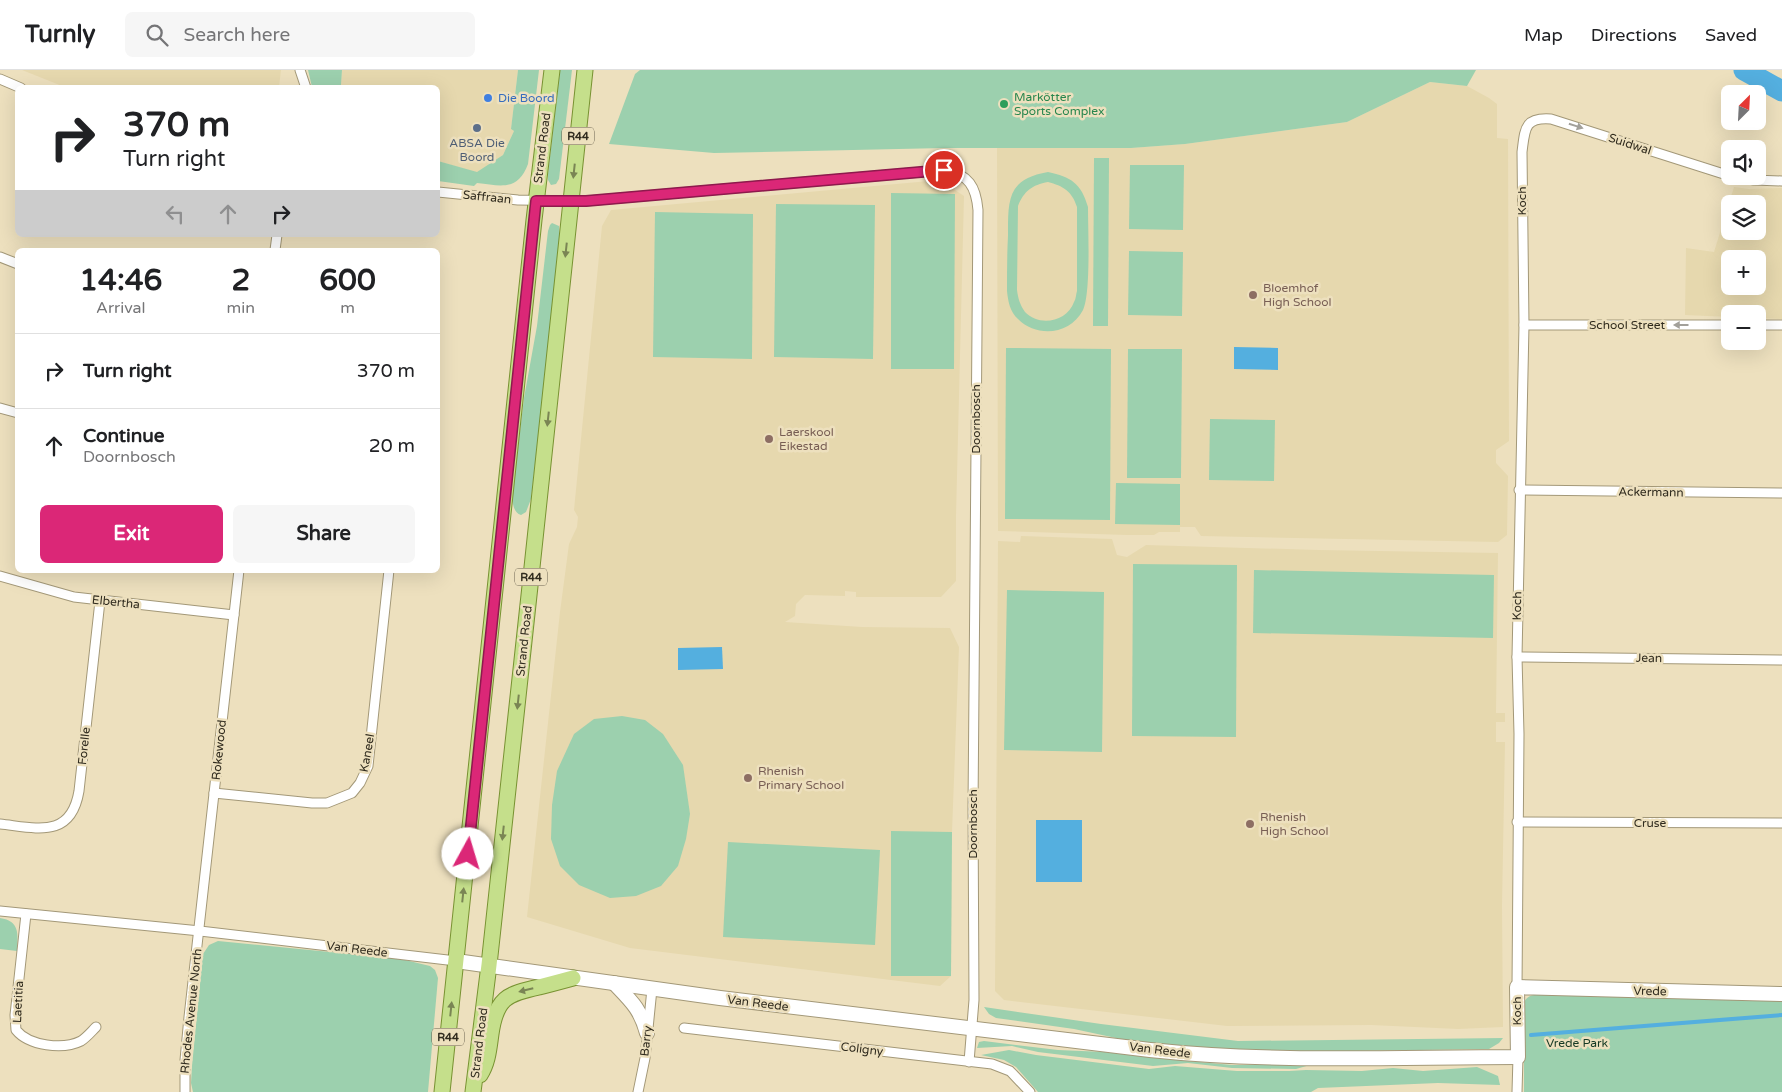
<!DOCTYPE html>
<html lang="en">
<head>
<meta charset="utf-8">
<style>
	body { margin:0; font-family:"Varela Round",sans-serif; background:#f6f6f6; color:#202124; height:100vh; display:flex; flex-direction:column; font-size:19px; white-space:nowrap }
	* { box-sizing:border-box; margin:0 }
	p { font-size:16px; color:#757577 }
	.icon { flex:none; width:28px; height:28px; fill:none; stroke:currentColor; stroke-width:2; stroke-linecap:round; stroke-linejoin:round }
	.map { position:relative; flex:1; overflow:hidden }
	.panel { position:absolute; left:15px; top:178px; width:425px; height:325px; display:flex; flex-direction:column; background:#fff; border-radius:8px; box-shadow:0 5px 20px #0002 }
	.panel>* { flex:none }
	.guide { position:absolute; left:15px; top:15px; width:425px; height:152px; border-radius:8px; box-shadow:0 5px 20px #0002; background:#fff; color:#202124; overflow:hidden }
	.needle { width:32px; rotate:24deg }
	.controls { position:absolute; left:1721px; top:15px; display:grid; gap:10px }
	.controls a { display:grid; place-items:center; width:45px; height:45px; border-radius:8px; background:#fff; box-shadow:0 5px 20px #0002; font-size:25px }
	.pin { position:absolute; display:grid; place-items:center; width:42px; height:42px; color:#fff; margin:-21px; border:2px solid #fff; border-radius:50%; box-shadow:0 1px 5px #0007 }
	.me { position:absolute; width:55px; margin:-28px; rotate:6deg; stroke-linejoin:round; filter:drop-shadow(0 0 4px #0008) }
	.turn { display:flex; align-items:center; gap:18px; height:105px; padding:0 25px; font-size:22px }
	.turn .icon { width:65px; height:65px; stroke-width:2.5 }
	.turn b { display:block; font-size:35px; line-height:42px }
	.lanes { display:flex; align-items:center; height:48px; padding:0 25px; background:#0003; justify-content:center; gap:25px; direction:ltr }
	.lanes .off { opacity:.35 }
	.eta { display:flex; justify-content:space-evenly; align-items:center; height:85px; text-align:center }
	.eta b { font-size:30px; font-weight:800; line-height:35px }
	.primary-button { display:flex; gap:10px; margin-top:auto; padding:10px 25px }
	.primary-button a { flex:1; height:58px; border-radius:8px; background:#db2777; color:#fff; font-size:20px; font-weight:800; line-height:58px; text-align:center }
	.primary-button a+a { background:#f6f6f6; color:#202124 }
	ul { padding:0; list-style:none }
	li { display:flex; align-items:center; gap:15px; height:75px; padding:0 25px; border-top:1px solid #e0e0e0 }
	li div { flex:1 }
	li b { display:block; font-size:19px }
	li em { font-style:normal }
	header { display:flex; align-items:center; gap:30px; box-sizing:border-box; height:70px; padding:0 25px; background:#fff; border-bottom:1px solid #e0e0e0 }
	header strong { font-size:24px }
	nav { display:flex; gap:28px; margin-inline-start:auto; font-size:18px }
	.search { width:350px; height:45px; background:#f6f6f6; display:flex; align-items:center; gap:12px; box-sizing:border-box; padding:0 18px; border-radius:8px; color:#757577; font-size:19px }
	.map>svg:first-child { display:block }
</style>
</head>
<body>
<header>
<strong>Turnly</strong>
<div class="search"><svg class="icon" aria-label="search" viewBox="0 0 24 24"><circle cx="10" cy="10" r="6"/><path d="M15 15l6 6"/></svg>Search here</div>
<nav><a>Map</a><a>Directions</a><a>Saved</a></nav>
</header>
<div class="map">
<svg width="1782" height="1022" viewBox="0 0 1782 1022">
	<rect width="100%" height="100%" fill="#ede0be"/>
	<g fill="#e6d8ae" fill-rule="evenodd">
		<path d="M22 0H281L279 17 67 18Z"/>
		<path d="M342 0H518L511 59 514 61 503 85 477 103 438 91V18H343L341 15Z"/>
		<path d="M1430 12 1467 16 1489 28 1497 34V68L1508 69 1509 371 1496 380V393L1508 406 1507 465 1498 472 1201 466 1195 457H1180V462H1159L1154 465H1127L998 461 997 78H1131L1185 74 1347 52Z"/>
		<path d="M940 110 964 126 956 446V511L941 527H856V522L845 521V526L805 525 796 534 795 546 785 552 862 557 950 558 959 577 952 762 951 906 940 916 630 878 527 847 560 542 569 474 577 457 578 447 574 440 602 156 611 140Z"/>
		<path d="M1734 117 1749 119 1782 118V249L1758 248V244H1730V247L1685 245 1686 178 1714 182ZM1730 134H1758V161H1730ZM1730 189H1758V216H1730Z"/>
		<path d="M1021 466 1112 469 1117 485 1127 487 1146 475 1319 480 1498 483 1496 643H1505V652H1496V672H1505L1502 836 1503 957 1458 959 1371 955 1227 956 1004 930 995 921 998 471 1020 472Z"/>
	</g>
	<g fill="#9cd0ae" fill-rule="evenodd">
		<path d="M308 0H342L341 15 343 17H312Z"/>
		<path d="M518 0H539L528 94C518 121 502 116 477 113L474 116 438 111V91L477 102 503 85 514 61 511 59Z"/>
		<path d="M560 0H572L559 109 556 114 551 115 548 110V104Z"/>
		<path d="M640 0H1476L1467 16 1430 12 1347 52 1185 74 1131 78H944L714 83 609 74 635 4Z"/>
		<path d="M1094 88H1109L1108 256H1093Z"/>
		<path d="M1130 95H1184L1183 160 1129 159Z"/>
		<path d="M1048 102C1071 107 1081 113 1088 137 1088 158 1091 224 1083 240 1070 265 1037 268 1018 249 1010 242 1008 231 1007 221 1007 203 1007 184 1008 166 1008 130 1007 109 1048 102ZM1048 112C1063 116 1072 121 1077 137V221C1076 224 1076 229 1074 232 1067 252 1039 257 1025 242 1020 235 1018 228 1017 220L1018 136C1024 121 1032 115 1048 112Z"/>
		<path d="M891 123 955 124 954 299H891Z"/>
		<path d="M776 134 875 135 873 289 774 287Z"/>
		<path d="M655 142 753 144 752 289 653 287Z"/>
		<path d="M552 153 559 156 560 175 531 429 526 442 521 445C514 443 513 435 512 428L524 328 537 256 548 161 550 155Z"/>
		<path d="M1129 181 1183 182 1182 246 1128 245Z"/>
		<path d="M1006 278 1111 279 1110 450 1005 449Z"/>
		<path d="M1128 279H1182L1181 408H1127Z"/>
		<path d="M1210 349 1275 350 1274 411 1209 410Z"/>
		<path d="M1116 413 1180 414V455L1115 454Z"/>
		<path d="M1133 494 1237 495 1236 667 1132 666Z"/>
		<path d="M1254 500 1494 505 1493 568 1253 563Z"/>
		<path d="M1007 520 1104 522 1102 682 1004 680Z"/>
		<path d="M622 646 645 650 663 664 683 695 690 744 686 769 678 796 661 816 636 826 610 828 579 815 560 796 551 769 552 735 557 701 574 664 594 649Z"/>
		<path d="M891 761 952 762 951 906H891Z"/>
		<path d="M728 772 880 780 875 875 723 867Z"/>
		<path d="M0 848C20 851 18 864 17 881L0 879Z"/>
		<path d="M218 871 401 889 430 896 435 900 438 908 428 1022H193L191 1013 192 996 203 884 209 875Z"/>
		<path d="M1543 924 1782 929V1022H1524V933C1527 924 1535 925 1543 924Z"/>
		<path d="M984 937 1101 954 1238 971 1503 968 1499 973 1489 979 1284 982 1186 978 1130 971 1074 959 996 948 989 944Z"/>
		<path d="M984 971 1058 980 1105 982 1188 991 1232 995H1310L1296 999 1232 998 1188 993 1153 996 1038 982 1012 976 977 978 979 972Z"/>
		<path d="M1009 980 1036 985 1149 999 1175 996 1237 1001H1289L1306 1000 1362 1001 1393 998 1423 1001 1477 997 1498 1006 1500 1015 1438 1013 1318 1018 1311 1022H1038L1016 997 1004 990 981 985Z"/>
	</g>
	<g fill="#54afdf">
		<path d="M1234 277 1278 278V300L1234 299Z"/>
		<path d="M722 577 723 599 678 600V578Z"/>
		<rect x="1036" y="750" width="46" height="62"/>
	</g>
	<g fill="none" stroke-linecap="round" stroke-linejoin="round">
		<path stroke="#54afdf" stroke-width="4" d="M1531 965 1782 945"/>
		<path stroke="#54afdf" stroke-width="21" d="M1744 0 1782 21"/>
		<defs>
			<g id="street">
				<path d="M300 0 306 18"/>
				<path d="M0 9 21 18"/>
				<path d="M1731 106 1754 110 1782 111"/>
				<path d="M438 122 518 130 586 131 944 100C969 104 976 117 978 140L973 738 974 930 969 992"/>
				<path d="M275 180 277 165"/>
				<path d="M0 187 18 194"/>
				<path d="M1524 255H1730"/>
				<path d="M1758 255H1782"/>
				<path d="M0 338 18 343"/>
				<path d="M1519 420 1782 423"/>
				<path d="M0 506 74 527 234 545"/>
				<path d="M1517 587 1782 590"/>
				<path d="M214 723 312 733H327L352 723 360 713 368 696 389 500"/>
				<path d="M1517 752 1782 753"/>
				<path d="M0 754C37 758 71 769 79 721L100 531"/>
				<path d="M0 841 200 861 456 891"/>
				<path d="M26 844 15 945 16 960C29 976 63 980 81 971 87 967 91 962 96 957"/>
				<path d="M1517 917 1519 664 1517 587 1524 255 1522 82C1525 59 1524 47 1551 49L1730 106"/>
				<path d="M684 958 992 994 1010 1001 1030 1022"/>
				<path d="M185 1022V990L189 947 239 500"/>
				<path d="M638 1022 645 988 652 919"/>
				<path d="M1517 1022 1518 987"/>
			</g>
			<g id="secondary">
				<path d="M456 891 720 928 1150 980C1272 993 1396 987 1518 987L1517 917 1782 924"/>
				<path d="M614 913C631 931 640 938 647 963"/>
			</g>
			<g id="primary">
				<path d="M480 1005C488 993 489 978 491 964 496 928 507 924 539 917 551 914 562 911 573 908"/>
				<path d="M442 1022 534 150 552 0"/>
				<path d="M473 1022 489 895 530 516 585 0"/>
			</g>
		</defs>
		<use href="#street" stroke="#a39878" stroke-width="11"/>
		<use href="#secondary" stroke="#a39878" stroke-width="16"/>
		<use href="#primary" stroke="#789232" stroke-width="17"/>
		<use href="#street" stroke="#fff" stroke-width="9"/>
		<use href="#secondary" stroke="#fff" stroke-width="14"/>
		<use href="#primary" stroke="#c5df8b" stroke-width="15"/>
	</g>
	<defs><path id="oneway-solid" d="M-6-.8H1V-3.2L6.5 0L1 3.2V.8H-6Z" transform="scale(1.25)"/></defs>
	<g fill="#a2a09a">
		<use href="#oneway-solid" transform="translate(1576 56) rotate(18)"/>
		<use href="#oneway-solid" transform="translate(1681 255) rotate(-180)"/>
	</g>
	<g fill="#7a8554">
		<use href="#oneway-solid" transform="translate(574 101) rotate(96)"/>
		<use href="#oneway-solid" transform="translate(566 180) rotate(96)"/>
		<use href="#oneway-solid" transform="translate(548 349) rotate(96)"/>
		<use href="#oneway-solid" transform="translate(518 632) rotate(96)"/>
		<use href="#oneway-solid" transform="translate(503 763) rotate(96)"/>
		<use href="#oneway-solid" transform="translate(463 825) rotate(-84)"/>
		<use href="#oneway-solid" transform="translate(526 920) rotate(166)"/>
		<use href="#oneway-solid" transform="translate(451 939) rotate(-84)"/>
	</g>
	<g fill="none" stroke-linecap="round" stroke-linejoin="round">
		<defs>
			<path id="route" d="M468 784 536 131H586L944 100"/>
		</defs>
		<use href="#route" stroke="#8e194d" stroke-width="12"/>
		<use href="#route" stroke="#db2777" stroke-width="9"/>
	</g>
	<circle fill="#3f7fe0" stroke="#ede0be" stroke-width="2" cx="488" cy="28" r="5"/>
	<circle fill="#2e9e5b" stroke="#ede0be" stroke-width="2" cx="1004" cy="34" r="5"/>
	<circle fill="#5c6f8a" stroke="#ede0be" stroke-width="2" cx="477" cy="58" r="5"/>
	<g fill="#8d6e63" stroke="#ede0be" stroke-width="2">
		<circle cx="1253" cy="225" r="5"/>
		<circle cx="769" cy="369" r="5"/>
		<circle cx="748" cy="708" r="5"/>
		<circle cx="1250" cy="754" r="5"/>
	</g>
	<g text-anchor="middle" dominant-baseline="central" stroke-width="5" stroke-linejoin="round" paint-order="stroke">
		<g fill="#ede0be" stroke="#69614e" stroke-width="1">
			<rect x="562" y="57.5" width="32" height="17" rx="4"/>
			<rect x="515" y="498.5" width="32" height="17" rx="4"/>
			<rect x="432" y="958.5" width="32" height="17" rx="4"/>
		</g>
		<g font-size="11" font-weight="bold" fill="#302b1e">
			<text x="578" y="66">R44</text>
			<text x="531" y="507">R44</text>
			<text x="448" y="967">R44</text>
		</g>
		<g font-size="12" fill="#27864d" stroke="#ede0be" text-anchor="start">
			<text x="1014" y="27">Markötter<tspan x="1014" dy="14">Sports Complex</tspan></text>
		</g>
		<g font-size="12" fill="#366cbe" stroke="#ede0be" text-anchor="start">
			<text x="498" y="28">Die Boord</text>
		</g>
		<g font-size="12" fill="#4e5e75" stroke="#ede0be">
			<text x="477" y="73">ABSA Die<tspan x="477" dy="14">Boord</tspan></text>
		</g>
		<g font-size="12" fill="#302b1e" stroke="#ede0be">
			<text transform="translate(1630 74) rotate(18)">Suidwal</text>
			<text transform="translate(542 78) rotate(-83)">Strand Road</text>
			<text transform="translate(487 127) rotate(6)">Saffraan</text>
			<text transform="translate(1522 131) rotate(-90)">Koch</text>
			<text x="1627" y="255">School Street</text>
			<text transform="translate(976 349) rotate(-90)">Doornbosch</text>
			<text transform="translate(1651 422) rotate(1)">Ackermann</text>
			<text transform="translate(116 532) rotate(6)">Elbertha</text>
			<text transform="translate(1517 536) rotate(-89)">Koch</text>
			<text transform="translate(524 571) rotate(-84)">Strand Road</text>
			<text transform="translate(1649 588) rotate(1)">Jean</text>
			<text transform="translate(84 676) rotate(-84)">Forelle</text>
			<text transform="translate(219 680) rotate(-84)">Rokewood</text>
			<text transform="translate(367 683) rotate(-80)">Kaneel</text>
			<text x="1650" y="753">Cruse</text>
			<text transform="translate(973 754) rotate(-90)">Doornbosch</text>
			<text transform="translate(357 879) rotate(7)">Van Reede</text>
			<text transform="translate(1650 921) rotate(1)">Vrede</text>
			<text transform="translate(18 932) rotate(-87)">Laetitia</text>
			<text transform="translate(758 933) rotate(7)">Van Reede</text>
			<text transform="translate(191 941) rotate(-84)">Rhodes Avenue North</text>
			<text transform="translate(1517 941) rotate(-90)">Koch</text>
			<text transform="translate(646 971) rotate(-84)">Barry</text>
			<text transform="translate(479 973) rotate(-83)">Strand Road</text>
			<text transform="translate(862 979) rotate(7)">Coligny</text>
			<text transform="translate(1160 980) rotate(7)">Van Reede</text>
		</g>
		<g font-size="12" fill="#785e54" stroke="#ede0be" text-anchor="start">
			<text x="1263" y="218">Bloemhof<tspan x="1263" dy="14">High School</tspan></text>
			<text x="779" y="362">Laerskool<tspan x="779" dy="14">Eikestad</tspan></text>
			<text x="758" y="701">Rhenish<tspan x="758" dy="14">Primary School</tspan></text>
			<text x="1260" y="747">Rhenish<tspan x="1260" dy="14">High School</tspan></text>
		</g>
		<g font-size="12" fill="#163a25" stroke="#ede0be">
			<text x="1577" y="973">Vrede Park</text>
		</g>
	</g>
</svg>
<div class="controls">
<a><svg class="needle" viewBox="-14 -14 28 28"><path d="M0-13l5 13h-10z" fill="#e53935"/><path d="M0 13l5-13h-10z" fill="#757577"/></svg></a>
<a><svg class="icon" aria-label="sound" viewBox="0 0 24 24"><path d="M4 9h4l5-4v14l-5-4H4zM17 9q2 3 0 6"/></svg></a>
<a><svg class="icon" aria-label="layers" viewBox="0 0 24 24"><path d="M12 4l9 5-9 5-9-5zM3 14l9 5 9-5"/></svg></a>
<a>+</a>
<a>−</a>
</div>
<div class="pin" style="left:944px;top:100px;background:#d93025"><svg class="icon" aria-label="arrive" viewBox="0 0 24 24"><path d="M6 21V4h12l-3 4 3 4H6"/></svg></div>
<svg class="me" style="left:468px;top:784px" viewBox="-20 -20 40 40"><circle r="19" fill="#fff"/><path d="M0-13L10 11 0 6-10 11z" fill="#db2777"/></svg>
<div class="guide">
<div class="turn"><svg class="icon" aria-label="right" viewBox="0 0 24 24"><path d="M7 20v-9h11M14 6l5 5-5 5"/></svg><div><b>370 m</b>Turn right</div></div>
<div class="lanes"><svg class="icon off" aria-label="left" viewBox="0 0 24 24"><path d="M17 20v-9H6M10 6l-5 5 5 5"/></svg><svg class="icon off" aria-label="ahead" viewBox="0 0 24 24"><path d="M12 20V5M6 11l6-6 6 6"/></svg><svg class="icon" aria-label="right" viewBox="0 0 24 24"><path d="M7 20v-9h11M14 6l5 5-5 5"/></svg></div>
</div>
<section class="panel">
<div class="eta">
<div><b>14:46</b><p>Arrival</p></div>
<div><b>2</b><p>min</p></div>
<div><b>600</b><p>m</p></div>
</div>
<ul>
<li><svg class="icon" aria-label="right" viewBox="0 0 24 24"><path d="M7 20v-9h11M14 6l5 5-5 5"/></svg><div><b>Turn right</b></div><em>370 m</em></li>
<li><svg class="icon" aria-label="ahead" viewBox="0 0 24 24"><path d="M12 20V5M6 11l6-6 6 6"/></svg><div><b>Continue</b><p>Doornbosch</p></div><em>20 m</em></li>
</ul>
<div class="primary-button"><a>Exit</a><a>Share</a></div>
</section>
</div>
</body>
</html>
